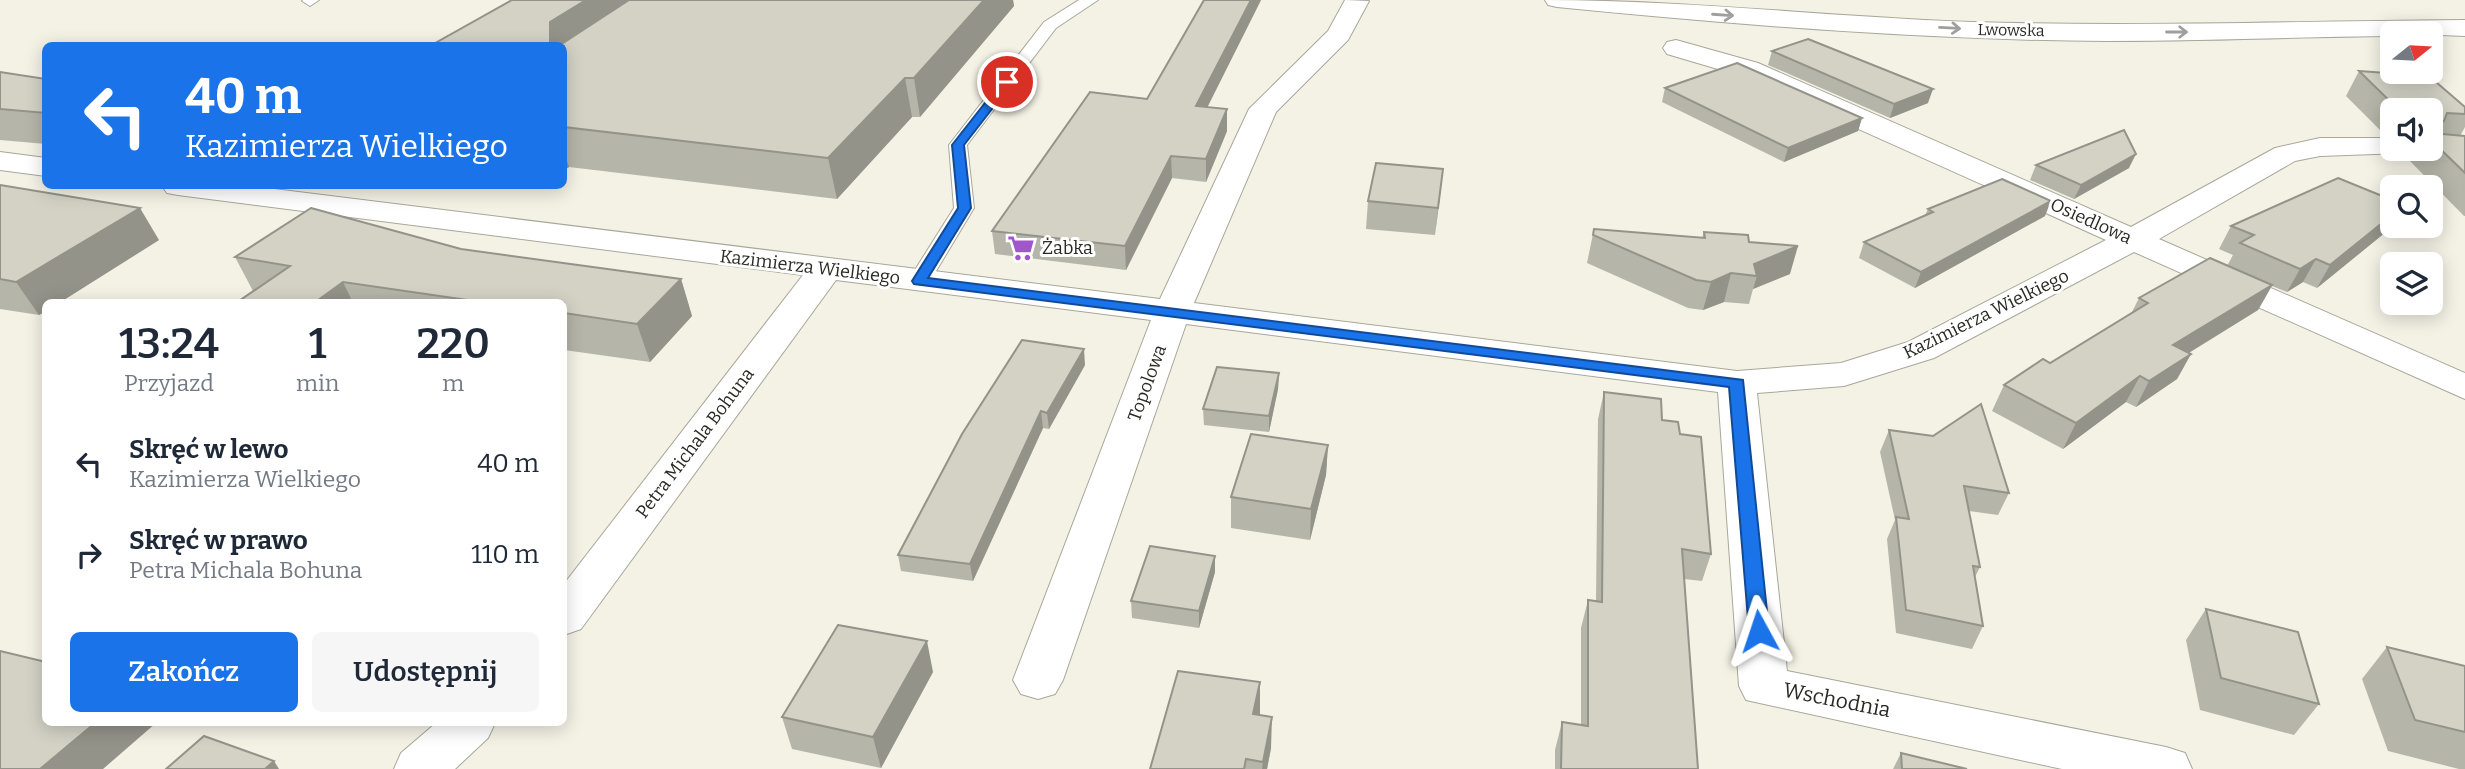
<!DOCTYPE html>
<html lang="pl">
<head>
<meta charset="utf-8">
<style>
	body { margin:0; font-family:Bitter,serif; background:#f6f6f7; color:#1f2937; height:100vh; display:flex; flex-direction:column; font-size:26px; white-space:nowrap }
	* { box-sizing:border-box; margin:0 }
	p { font-size:23px; color:#747a83 }
	.icon { flex:none; width:38px; height:38px; fill:none; stroke:currentColor; stroke-width:2; stroke-linecap:round; stroke-linejoin:round }
	.map { position:relative; flex:1; overflow:hidden }
	.details { position:absolute; left:42px; top:299px; width:525px; height:427px; display:flex; flex-direction:column; background:#fff; border-radius:10px; box-shadow:0 4px 18px #0003 }
	.details>* { flex:none }
	.top-card { position:absolute; left:42px; top:42px; width:525px; height:147px; border-radius:10px; box-shadow:0 4px 18px #0003; background:#1a73e8; color:#fff; overflow:hidden }
	.needle { width:46px; rotate:72deg }
	.tools { position:absolute; left:2380px; top:21px; display:grid; gap:14px }
	.tools a { display:grid; place-items:center; width:63px; height:63px; border-radius:10px; background:#fff; box-shadow:0 4px 18px #0003; font-size:35px }
	.pin { position:absolute; display:grid; place-items:center; width:60px; height:60px; color:#fff; margin:-30px; border:4px solid #fff; border-radius:50%; box-shadow:0 2px 7px #0007 }
	.me { position:absolute; width:77px; margin:-38px; rotate:355deg; stroke-linejoin:round; filter:drop-shadow(0 0 5px #0008) }
	.turn { display:flex; align-items:center; gap:24px; height:147px; padding:0 28px; font-size:32px }
	.turn .icon { width:91px; height:91px; stroke-width:2.5 }
	.turn b { display:block; font-size:49px; line-height:60px }
	.eta { display:flex; justify-content:space-evenly; align-items:center; height:119px; text-align:center }
	.eta b { font-size:42px; font-weight:600; line-height:49px }
	.cta { display:flex; gap:14px; margin-top:auto; padding:14px 28px }
	.cta a { flex:1; height:80px; border-radius:10px; background:#1a73e8; color:#fff; font-size:28px; font-weight:600; line-height:80px; text-align:center }
	.cta a+a { background:#f6f6f7; color:#1f2937 }
	ul { padding:0; list-style:none }
	li { display:flex; align-items:center; gap:21px; height:91px; padding:0 28px }
	li div { flex:1 }
	li b { display:block; font-size:26px }
	li em { font-style:normal }
	.map>svg:first-child { display:block }
</style>
</head>
<body>
<div class="map">
<svg width="2465" height="769" viewBox="0 0 2465 769">
	<rect width="100%" height="100%" fill="#f4f2e5"/>
	<g fill="none" stroke-linecap="round" stroke-linejoin="round">
		<defs>
			<g id="lane">
				<path d="M319 0 310 6 302 1 303 0Z"/>
				<path d="M1079 0H1098L1056 28 967 145 974 208 927 286H911L908 281 954 208 949 145 1044 22Z"/>
			</g>
			<g id="street">
				<path d="M1345 0 1369 1 1348 40 1276 112 1194 303 1737 371 1841 363 1908 342 2106 240 1738 75 1667 54 1663 48 1667 42 1676 40 1758 63 2131 227 2275 148 2320 138H2392V149H2406L2403 153 2320 156 2295 161 2159 239 2465 373V399L2134 252 1934 358 1844 386 1757 393 1787 671 2166 747 2185 753 2192 769H2062L1746 700 1739 686 1718 392 1186 324 1063 680 1055 694 1038 699 1021 694 1013 680 1151 320 836 280 581 629 564 635V584L803 275 178 195 167 193 162 186H249L1160 299 1249 109 1328 31Z"/>
				<path d="M0 152 46 158V176L0 170Z"/>
				<path d="M436 723H495L488 738 455 769H394L401 753Z"/>
			</g>
			<path id="secondary" d="M1545 0C1688 0 1830 17 1973 22 2137 27 2301 21 2465 20V36L2392 33V36C2297 37 2202 41 2106 41 1923 40 1740 25 1557 7L1548 5Z"/>
		</defs>
		<use href="#lane" stroke="#a8a79a" stroke-width="2"/>
		<use href="#street" stroke="#a8a79a" stroke-width="2"/>
		<use href="#secondary" stroke="#a8a79a" stroke-width="2"/>
		<use href="#lane" fill="#fff" fill-rule="evenodd"/>
		<use href="#street" fill="#fff" fill-rule="evenodd"/>
		<use href="#secondary" fill="#fff" fill-rule="evenodd"/>
	</g>
	<g fill="#b5b5a9">
		<path d="M512 0H1013L1014 6 920 117H912L837 199 569 167 564 170V46Z"/>
		<path d="M1204 0H1261L1207 107 1227 109V131L1206 182 1172 178 1126 270 995 254 992 231 1147 99Z"/>
		<path d="M1772 51 1928 103 1890 118 1768 65Z"/>
		<path d="M2359 71 2465 107V127L2460 136H2465V216H2464L2407 158 2412 149H2431V110H2392V136L2385 135 2346 96Z"/>
		<path d="M0 72 46 79V144L0 140Z"/>
		<path d="M1665 88 1862 118 1858 131 1784 162 1662 102Z"/>
		<path d="M2036 165 2129 168 2074 199 2030 180Z"/>
		<path d="M0 185 159 240 59 303H46V311L39 315 0 309Z"/>
		<path d="M1440 196 1435 235 1366 229 1368 201Z"/>
		<path d="M2392 200V227L2317 288 2303 282 2287 292 2272 286 2258 310 2189 353 2191 354 2177 379 2136 407 2126 402 2063 449 1992 411 2004 385 2050 363 2131 314 2139 298 2227 266 2233 255 2219 249 2231 226Z"/>
		<path d="M1928 209 2045 216 1915 288 1859 258 1864 242 1925 215Z"/>
		<path d="M1594 229 1702 238 1704 232 1749 242 1790 274 1753 289 1749 304 1724 302 1703 310 1688 308 1587 263Z"/>
		<path d="M461 249 681 279 692 316 650 362 564 350V303H236L253 291 235 257Z"/>
		<path d="M1085 365 1049 429 1043 428 973 581 901 571 898 555Z"/>
		<path d="M1279 373 1278 389 1269 432 1204 425 1203 409Z"/>
		<path d="M1604 392 1662 420 1680 434 1711 554 1702 581 1684 579 1698 769H1555V750L1562 722 1581 725V628L1588 600 1596 601 1598 419Z"/>
		<path d="M1889 430 2009 493 1998 515 1969 511 1980 567 1975 577 1983 626 1972 649 1896 633 1887 539 1895 520 1880 452Z"/>
		<path d="M1328 445 1326 475 1310 540 1231 528V497Z"/>
		<path d="M1215 572 1199 628 1132 618 1131 601Z"/>
		<path d="M2206 609 2319 704 2294 735 2200 710 2186 640Z"/>
		<path d="M2387 647 2465 666V769H2459L2388 751 2362 679Z"/>
		<path d="M933 672 881 768 792 749 782 717Z"/>
		<path d="M1259 715 1271 748 1267 769H1150Z"/>
		<path d="M1901 753 1967 769H1893Z"/>
	</g>
	<g fill="#94938a">
		<path d="M586 0H653L564 58 550 46V22Z"/>
		<path d="M984 0H1013L1014 6 920 117 914 78Z"/>
		<path d="M1251 0H1261L1197 128 1196 106Z"/>
		<path d="M905 78 912 117 837 199 828 158Z"/>
		<path d="M1933 89 1928 103 1890 118 1894 104Z"/>
		<path d="M1227 109V131L1206 182V159Z"/>
		<path d="M1862 118 1858 131 1784 162 1788 148Z"/>
		<path d="M564 152 569 167 564 170Z"/>
		<path d="M2136 154 2129 168 2074 199 2081 185Z"/>
		<path d="M1171 156 1172 178 1126 270 1125 246Z"/>
		<path d="M1443 169 1440 196 1435 235 1438 208Z"/>
		<path d="M2051 201 2045 216 1915 288 1921 272Z"/>
		<path d="M140 208 159 240 59 303H46V311L39 315 16 282Z"/>
		<path d="M2392 215V227L2317 288 2330 265Z"/>
		<path d="M1798 246 1790 274 1753 289 1757 276 1754 264Z"/>
		<path d="M2316 259 2303 282 2287 292 2300 269Z"/>
		<path d="M1731 273 1724 302 1703 310 1711 282Z"/>
		<path d="M681 279 692 316 650 362 637 324Z"/>
		<path d="M343 282 353 303H314Z"/>
		<path d="M2272 285 2258 310 2159 371 2173 345Z"/>
		<path d="M1084 349 1085 365 1049 429 1047 413Z"/>
		<path d="M2191 354 2177 379 2136 407 2149 381Z"/>
		<path d="M1279 373 1278 389 1269 432V416Z"/>
		<path d="M2140 376 2126 402 2063 449 2076 423Z"/>
		<path d="M1041 411 1043 428 973 581 970 564Z"/>
		<path d="M1328 445 1326 475 1310 540 1311 509Z"/>
		<path d="M1215 556V572L1199 628V611Z"/>
		<path d="M927 641 933 672 881 768 873 737Z"/>
		<path d="M1260 682V714L1252 746 1253 714Z"/>
		<path d="M1272 717 1271 748 1267 769H1262L1263 762Z"/>
		<path d="M95 723H156L103 769H40Z"/>
		<path d="M274 761 279 769H265Z"/>
	</g>
	<g fill="#d3d2c5" stroke="#94938a" stroke-width="2">
		<path d="M512 0H586L550 22V45L563 43 629 0H984L914 78H905L828 158 564 127V46H430Z"/>
		<path d="M1204 0H1251L1196 106 1227 109 1206 159 1171 156 1125 246 992 231 1090 92 1147 99Z"/>
		<path d="M1808 39 1933 89 1894 104 1772 51Z"/>
		<path d="M1737 63 1862 118 1788 148 1665 88Z"/>
		<path d="M2359 71 2429 76 2465 107V114L2447 113 2444 121H2431V110H2399Z"/>
		<path d="M0 72 46 79V113L0 109Z"/>
		<path d="M2124 130 2136 154 2081 185 2036 165Z"/>
		<path d="M2431 133 2465 136V173L2431 140Z"/>
		<path d="M1376 163 1443 169 1438 208 1368 201Z"/>
		<path d="M2338 178 2392 200V215L2330 265 2316 259 2300 269 2240 243 2254 235 2231 226Z"/>
		<path d="M2002 179 2051 201 1921 272 1864 242 1933 212 1928 209Z"/>
		<path d="M0 185 140 208 16 282 0 279Z"/>
		<path d="M311 208 461 249 681 279 637 324 564 313V303H488L343 282 314 303H236L290 266 235 257Z"/>
		<path d="M1594 229 1705 238 1704 232 1748 235 1749 242 1798 246 1754 264 1757 276 1731 273 1711 282 1696 280 1593 235Z"/>
		<path d="M2210 258 2272 285 2173 345 2191 354 2149 381 2140 376 2076 423 2004 385 2043 359 2050 363 2148 303 2139 298Z"/>
		<path d="M1022 340 1084 349 1047 413 1041 411 970 564 898 555 962 434Z"/>
		<path d="M1217 367 1279 373 1269 416 1203 409Z"/>
		<path d="M1604 392 1661 399 1662 420 1678 422 1680 434 1701 437 1711 554 1682 549 1698 769H1561L1562 722 1588 726V600L1602 602Z"/>
		<path d="M1981 404 2009 493 1964 486 1980 567 1973 566 1983 626 1906 610 1896 517 1909 519 1889 430 1933 436Z"/>
		<path d="M1251 434 1328 445 1311 509 1231 497Z"/>
		<path d="M1150 546 1215 556 1199 611 1131 601Z"/>
		<path d="M2206 609 2298 632 2319 704 2221 678Z"/>
		<path d="M838 625 927 641 873 737 782 717Z"/>
		<path d="M2387 647 2465 666V732L2415 720Z"/>
		<path d="M0 651 46 662V723H95L40 769H0Z"/>
		<path d="M1178 671 1260 682 1253 714 1272 717 1263 762 1246 759 1244 769H1150Z"/>
		<path d="M204 736 274 761 265 769H166Z"/>
		<path d="M1901 753 1967 769H1902Z"/>
	</g>
	<defs><path id="oneway-shaft" d="M-6 0H5M1.5-3L5.5 0L1.5 3" fill="none" stroke-width="1.6" stroke-linecap="round" stroke-linejoin="round" transform="scale(1.75)"/></defs>
	<g stroke="#9f9f9d">
		<use href="#oneway-shaft" transform="translate(1723 15) rotate(4)"/>
		<use href="#oneway-shaft" transform="translate(1950 28) rotate(3)"/>
		<use href="#oneway-shaft" transform="translate(2177 32)"/>
	</g>
	<path fill="#1a73e8" stroke="#114b97" stroke-width="2" d="M1003 80 1013 82 964 145 971 208 928 278 1743 380 1769 631 1766 636H1752L1749 631 1729 387 914 284 912 281 958 208 952 145Z"/>
	<defs>
		<symbol id="supermarket-bare" viewBox="-9 -9 18 18"><path d="M-6-5.5h2.5l.6 2H6L4.5 2H-2.5L-4.4-4H-6ZM-1.5 3.2a1.3 1.3 0 1 0 .1 0ZM3 3.2a1.3 1.3 0 1 0 .1 0Z" fill="#a057cb" stroke="#fff" stroke-width="2.5" paint-order="stroke"/></symbol>
	</defs>
	<g fill-rule="evenodd">
		<use href="#supermarket-bare" x="1002" y="229" width="38" height="38"/>
	</g>
	<g text-anchor="middle" dominant-baseline="central" stroke-width="6" stroke-linejoin="round" paint-order="stroke">
		<g font-size="16" fill="#2a2a25" stroke="#fff">
			<text transform="translate(2011 30) rotate(1)">Lwowska</text>
		</g>
		<g font-size="18" fill="#2a2a25" stroke="#fff">
			<text transform="translate(2091 221) rotate(24)">Osiedlowa</text>
			<text transform="translate(810 267) rotate(7)">Kazimierza Wielkiego</text>
			<text transform="translate(1986 314) rotate(-26)">Kazimierza Wielkiego</text>
			<text transform="translate(1147 383) rotate(-70)">Topolowa</text>
			<text transform="translate(695 443) rotate(-53)">Petra Michala Bohuna</text>
		</g>
		<g font-size="18" fill="#2a2a25" stroke="#fff" text-anchor="start">
			<text x="1042" y="248">Żabka</text>
		</g>
		<g font-size="21" fill="#2a2a25" stroke="#fff">
			<text transform="translate(1837 700) rotate(11)">Wschodnia</text>
		</g>
	</g>
</svg>
<div class="tools">
<a><svg class="needle" viewBox="-14 -14 28 28"><path d="M0-13l5 13h-10z" fill="#e53935"/><path d="M0 13l5-13h-10z" fill="#747a83"/></svg></a>
<a><svg class="icon" aria-label="sound" viewBox="0 0 24 24"><path d="M4 9h4l5-4v14l-5-4H4zM17 9q2 3 0 6"/></svg></a>
<a><svg class="icon" aria-label="search" viewBox="0 0 24 24"><circle cx="10" cy="10" r="6"/><path d="M15 15l6 6"/></svg></a>
<a><svg class="icon" aria-label="layers" viewBox="0 0 24 24"><path d="M12 4l9 5-9 5-9-5zM3 14l9 5 9-5"/></svg></a>
</div>
<div class="pin" style="left:1007px;top:82px;background:#d93025"><svg class="icon" aria-label="arrive" viewBox="0 0 24 24"><path d="M6 21V4h12l-3 4 3 4H6"/></svg></div>
<svg class="me" style="left:1759px;top:631px" viewBox="-20 -20 40 40"><path d="M0-17L14 15 0 8-14 15z" fill="#1a73e8" stroke="#fff" stroke-width="4"/></svg>
<div class="top-card">
<div class="turn"><svg class="icon" aria-label="left" viewBox="0 0 24 24"><path d="M17 20v-9H6M10 6l-5 5 5 5"/></svg><div><b>40 m</b>Kazimierza Wielkiego</div></div>
</div>
<section class="details">
<div class="eta">
<div><b>13:24</b><p>Przyjazd</p></div>
<div><b>1</b><p>min</p></div>
<div><b>220</b><p>m</p></div>
</div>
<ul>
<li><svg class="icon" aria-label="left" viewBox="0 0 24 24"><path d="M17 20v-9H6M10 6l-5 5 5 5"/></svg><div><b>Skręć w lewo</b><p>Kazimierza Wielkiego</p></div><em>40 m</em></li>
<li><svg class="icon" aria-label="right" viewBox="0 0 24 24"><path d="M7 20v-9h11M14 6l5 5-5 5"/></svg><div><b>Skręć w prawo</b><p>Petra Michala Bohuna</p></div><em>110 m</em></li>
</ul>
<div class="cta"><a>Zakończ</a><a>Udostępnij</a></div>
</section>
</div>
</body>
</html>
